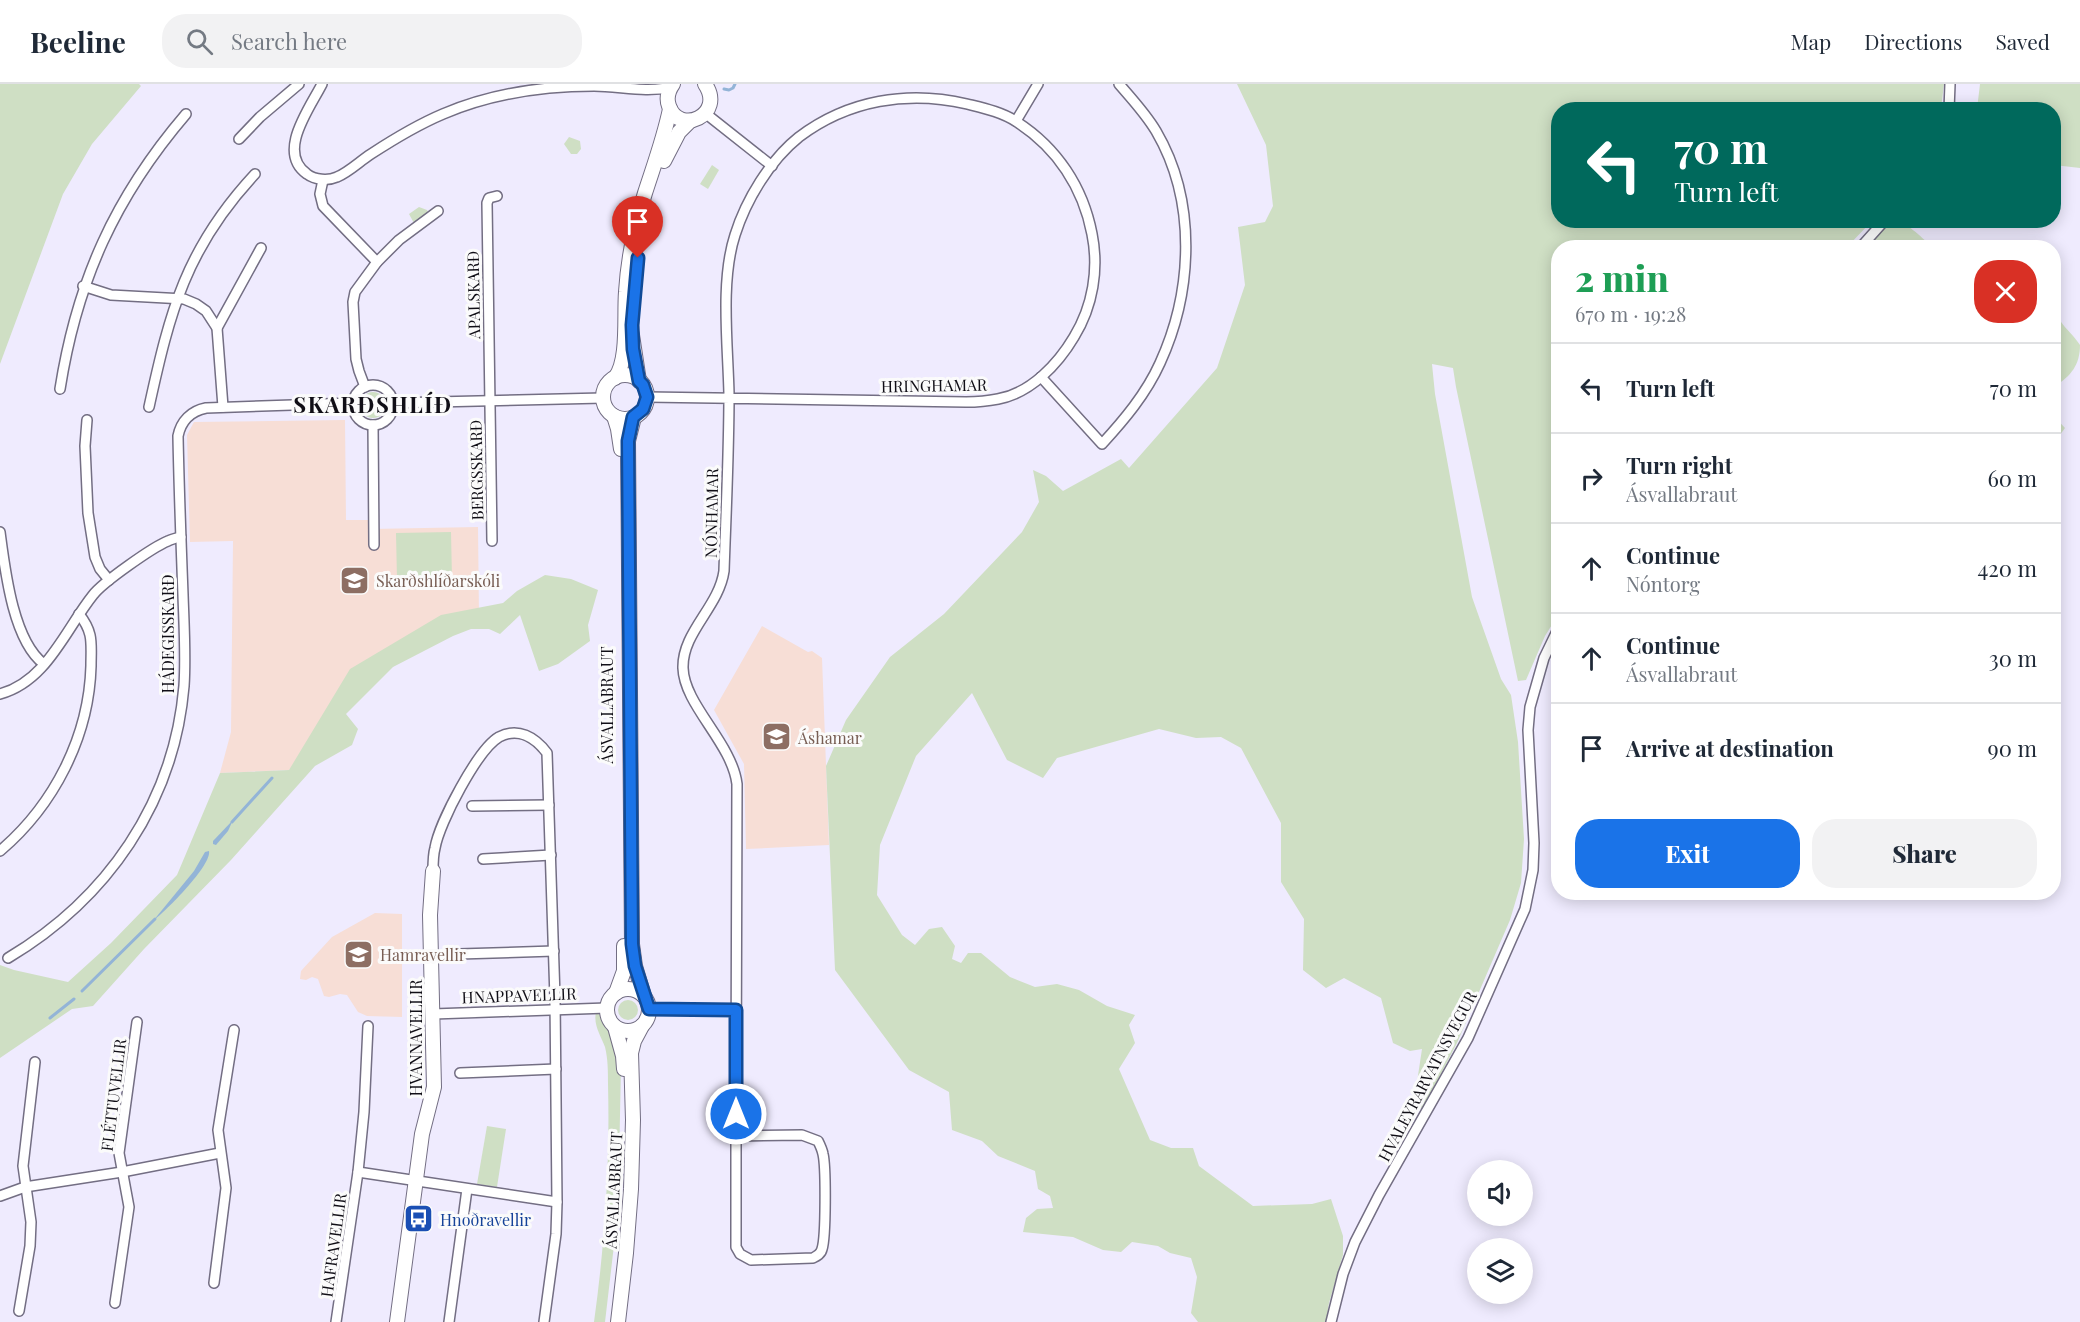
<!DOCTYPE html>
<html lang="en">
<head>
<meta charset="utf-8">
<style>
	body { margin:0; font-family:"Playfair Display",serif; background:#f2f2f3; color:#1f2937; height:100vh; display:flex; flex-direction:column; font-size:22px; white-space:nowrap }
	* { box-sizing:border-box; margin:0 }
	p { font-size:20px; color:#747a83 }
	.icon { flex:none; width:33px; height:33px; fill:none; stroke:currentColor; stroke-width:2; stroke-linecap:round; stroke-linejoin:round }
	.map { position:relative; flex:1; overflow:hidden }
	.sheet { position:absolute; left:1551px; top:156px; width:510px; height:660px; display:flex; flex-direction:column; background:#fff; border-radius:24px; box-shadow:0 3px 15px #0003 }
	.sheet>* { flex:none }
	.guide { position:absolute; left:1551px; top:18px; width:510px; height:126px; border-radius:24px; box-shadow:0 3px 15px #0003; background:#00695c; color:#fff; overflow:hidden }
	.tools { position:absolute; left:1467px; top:1076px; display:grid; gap:12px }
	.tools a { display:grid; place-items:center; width:66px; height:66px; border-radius:50%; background:#fff; box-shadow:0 3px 15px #0003; font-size:30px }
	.pin { position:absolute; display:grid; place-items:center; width:51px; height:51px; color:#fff; margin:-62px -26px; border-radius:50% 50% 50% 0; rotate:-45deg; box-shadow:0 0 6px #0007 }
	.pin .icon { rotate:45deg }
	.me { position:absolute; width:66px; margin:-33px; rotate:0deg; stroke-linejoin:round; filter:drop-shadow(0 0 4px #0008) }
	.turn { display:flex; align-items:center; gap:21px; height:126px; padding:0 24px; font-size:27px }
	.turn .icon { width:78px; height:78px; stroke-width:2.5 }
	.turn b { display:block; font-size:42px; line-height:51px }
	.round { display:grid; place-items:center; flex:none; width:63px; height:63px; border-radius:24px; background:#f2f2f3 }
	.summary { display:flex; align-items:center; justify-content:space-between; height:102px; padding:0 24px }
	h1 { font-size:36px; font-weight:800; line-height:45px; color:#1e9e55 }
	.primary-button { display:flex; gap:12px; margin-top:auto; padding:12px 24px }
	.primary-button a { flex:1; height:69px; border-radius:24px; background:#1a73e8; color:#fff; font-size:24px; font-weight:800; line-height:69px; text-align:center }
	.primary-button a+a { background:#f2f2f3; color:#1f2937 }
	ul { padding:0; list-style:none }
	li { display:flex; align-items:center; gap:18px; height:90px; padding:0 24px; border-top:2px solid #e0e1e3 }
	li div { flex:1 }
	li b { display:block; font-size:22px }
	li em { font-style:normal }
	header { display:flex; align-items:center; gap:36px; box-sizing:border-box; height:84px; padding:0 30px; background:#fff; border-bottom:2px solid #e0e1e3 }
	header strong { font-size:28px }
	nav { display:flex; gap:33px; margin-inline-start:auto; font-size:21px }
	.search { width:420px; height:54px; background:#f2f2f3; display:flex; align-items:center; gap:15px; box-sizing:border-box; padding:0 21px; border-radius:24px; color:#747a83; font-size:22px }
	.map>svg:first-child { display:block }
</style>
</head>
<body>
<header>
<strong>Beeline</strong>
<div class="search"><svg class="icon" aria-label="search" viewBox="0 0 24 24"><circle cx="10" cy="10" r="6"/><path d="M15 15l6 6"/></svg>Search here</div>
<nav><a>Map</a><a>Directions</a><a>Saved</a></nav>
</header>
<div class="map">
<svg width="2080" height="1238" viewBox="0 0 2080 1238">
	<rect width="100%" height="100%" fill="#efebfe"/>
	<g fill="#f7ded6">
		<path d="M345 336 346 436H371V445L478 443 479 534 406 565 289 686 220 689 231 648 233 457 190 458 187 351 194 338Z"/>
		<path d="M762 542 808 568 812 567 822 574 829 761 746 765 744 680 714 626Z"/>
		<path d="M375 829 402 830V933L367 932 358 928 347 911 340 910 329 913 324 912 318 895 312 893 306 896 300 895 301 887 332 853Z"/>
	</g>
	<g fill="#cfdfc4">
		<path d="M0 0H139L141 2 92 60 63 110 0 280Z"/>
		<path d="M1237 0H1944L1941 25 1558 26V136L1872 137 1847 163 1558 164V531L1545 552 1526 596 1518 597 1456 303 1453 284 1432 280 1435 310 1472 513 1501 595 1511 611 1518 658 1524 755 1521 799 1510 836 1457 959 1422 1026 1414 1018 1422 965 1410 967 1393 959 1381 914 1344 894 1326 904 1303 886 1304 835 1281 798V739L1241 664 1221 653 1196 654 1159 645 1057 674 1043 694 1007 676 972 609 916 672 880 761 877 811 902 851 915 861 929 845 942 843 955 862 952 875 961 879 968 869H981L1010 893 1035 903 1057 900 1079 906 1107 922 1135 931 1129 941 1135 959 1119 985 1150 1056 1171 1064H1193L1199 1082 1253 1122 1312 1120 1331 1115 1343 1152V1171L1329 1219 1326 1238H1198L1191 1229 1197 1193 1191 1174 1170 1169 1158 1162 1132 1158 1121 1168 1103 1166 1073 1153 1023 1148 1026 1134 1037 1125 1053 1124 1050 1112 1038 1105 1035 1087 998 1072 982 1057 952 1046 949 1008 909 986 835 886 826 682 846 636 890 573 944 530 1022 448 1039 418 1033 386 1046 392 1063 407 1121 375 1129 384 1217 284 1245 201 1238 143 1265 138 1273 122 1266 61Z"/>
		<path d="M1980 0H2080V84L2054 81V26L1977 25Z"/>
		<path d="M569 53 580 57 581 65 577 70H571L564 60Z"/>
		<path d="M712 81 719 86 708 105 700 100Z"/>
		<path d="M419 123 427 126 429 130 415 141 409 130Z"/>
		<path d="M1890 136C1909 139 1919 151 1932 163L1866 164Z"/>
		<path d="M2054 222C2058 240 2070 246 2080 261 2080 281 2071 292 2054 303Z"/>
		<circle cx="373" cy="321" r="13"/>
		<path d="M2054 332 2065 344 2057 355H2054Z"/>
		<path d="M451 448 452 495 397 496 396 449Z"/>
		<path d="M545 491 571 495 598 506 588 541 590 557 558 580 539 587 520 531 500 550 489 545H471L453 552 393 583 346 630 358 645 352 661 315 682 231 776 144 865 93 922 72 925 0 974V881L14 886 68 898 111 859 177 791 220 689 289 686 350 585 441 531 503 519 517 507Z"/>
		<circle cx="628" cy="926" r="10"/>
		<path d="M596 928 604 934 613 949 621 983 618 1127 605 1238H594C605 1159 610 1080 608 1000 608 988 608 975 605 963 601 952 593 941 596 928Z"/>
		<path d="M487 1042 506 1045 497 1103 477 1100Z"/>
	</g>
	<g fill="#93b4d7">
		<path d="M233 736 228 747 216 761 213 760V757Z"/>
		<path d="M209 767C212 781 166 827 153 837L194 787 205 768Z"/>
	</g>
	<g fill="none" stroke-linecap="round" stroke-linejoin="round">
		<g stroke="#93b4d7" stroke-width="3">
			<path d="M724 5 729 6 733 4 735 0"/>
			<path d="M232 738 272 694"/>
			<path d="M82 907 155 835"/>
			<path d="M50 934 74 915"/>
		</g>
		<defs>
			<g id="street">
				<path d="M322 0C310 24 276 68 307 90 315 96 328 97 337 93 349 88 360 77 371 70 394 55 417 41 443 30 490 10 542 2 594 2 620 2 645 9 671 3"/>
				<path d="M1949 26 1950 0"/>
				<path d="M705 29 772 82"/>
				<path d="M1016 37 1038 0"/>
				<path d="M239 55 260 33 299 0"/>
				<path d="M323 96 320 110 323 122 377 178"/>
				<path d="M1860 164 1885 136"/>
				<path d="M83 202 111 211 184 215 196 220 206 227 217 244 223 323"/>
				<path d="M217 244 261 164"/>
				<path d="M1041 293 1102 360C1124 336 1146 310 1160 279 1193 207 1197 117 1156 47 1146 30 1132 15 1119 0"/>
				<circle cx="373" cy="321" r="20"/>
				<path d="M365 303 359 287 356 275 353 218 355 208 377 178 399 156 438 127"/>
				<path d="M60 305C77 197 115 113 186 30"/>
				<path d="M647 313 966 318C976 318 988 317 998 315 1031 309 1058 280 1074 253 1093 222 1099 185 1092 150 1083 103 1057 64 1017 38 1002 28 983 24 967 20 908 6 848 16 799 53 770 76 746 116 735 151 720 197 728 261 729 310 729 369 726 428 724 487 719 523 682 548 683 584 684 621 732 659 737 700L736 1009V1163L740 1170 751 1176 813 1174C817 1172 821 1170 822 1165 826 1153 826 1083 823 1070 822 1065 820 1061 818 1057L802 1051 736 1052"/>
				<path d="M393 319 603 314"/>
				<path d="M149 323C170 227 186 164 255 90"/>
				<path d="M87 336 85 362 88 429 95 473 100 485 109 496"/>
				<path d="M373 341 374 461"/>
				<path d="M0 448C5 486 13 557 44 580"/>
				<path d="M492 457 487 119 489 114 497 112"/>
				<path d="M0 610C47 597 65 546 93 511 103 498 153 463 168 457 172 455 177 454 181 453"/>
				<path d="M472 722 549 721"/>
				<path d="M0 767C54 721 89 653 91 582 91 559 94 549 79 530"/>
				<path d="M483 775 551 771"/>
				<path d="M433 787C433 779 433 771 435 764 439 739 478 665 499 653 518 643 535 653 547 669L555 914 557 1118 556 1150 544 1238"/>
				<path d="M459 870 554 867"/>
				<path d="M8 874C107 815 174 719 184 602 186 572 184 541 183 511 181 458 179 405 178 352 181 337 191 327 206 324L353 319"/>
				<path d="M649 925 736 926"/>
				<path d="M433 930 607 924"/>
				<path d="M460 989 556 985"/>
				<path d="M358 1088 557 1118"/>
				<path d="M0 1112 25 1103 122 1088 220 1069"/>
				<path d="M214 1199 226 1104 218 1046 234 946"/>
				<path d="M115 1219 129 1123 119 1069 137 938"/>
				<path d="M19 1227 30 1162 31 1138 23 1082 35 978"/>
				<path d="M336 1238 358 1088 364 1028 368 942"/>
				<path d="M449 1238 467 1105"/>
				<path d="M1331 1238 1343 1190 1355 1158 1379 1111 1468 954 1525 825 1533 786 1534 759 1528 646 1530 623 1544 574 1558 545"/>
			</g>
			<g id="secondary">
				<path d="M673 0C668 7 666 14 669 22 679 52 726 31 705 0"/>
				<path d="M664 77 679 48 690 37"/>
				<path d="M632 251 639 297"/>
				<circle cx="625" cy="313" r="22"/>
				<path d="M615 294C629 276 624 232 626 208 628 175 635 141 645 109 654 81 664 54 670 25"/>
				<path d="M614 332 618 345 621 365"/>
				<path d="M634 333 628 357 632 860 635 882 644 912"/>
				<circle cx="628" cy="926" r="21"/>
				<path d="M616 909 624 887V862"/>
				<path d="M615 943 623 972 624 985"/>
				<path d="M397 1238 422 1050 434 1003 430 831 433 787"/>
				<path d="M618 1238 626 1169 631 1105 633 1036 631 969 634 957 642 942"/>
			</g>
		</defs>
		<use href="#street" stroke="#736e83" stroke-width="12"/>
		<use href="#secondary" stroke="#736e83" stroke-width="16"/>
		<use href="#street" stroke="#fff" stroke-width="9"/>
		<use href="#secondary" stroke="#fff" stroke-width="14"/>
	</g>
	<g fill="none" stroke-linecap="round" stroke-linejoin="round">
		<defs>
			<path id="route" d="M638 174 632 241 633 265 639 297 643 301 647 313 643 325 633 333 628 357 632 860 635 882 649 925 736 926V1030"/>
		</defs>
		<use href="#route" stroke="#114b97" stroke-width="15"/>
		<use href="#route" stroke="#1a73e8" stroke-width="10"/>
	</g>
	<defs>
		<symbol id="school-square" viewBox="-11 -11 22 22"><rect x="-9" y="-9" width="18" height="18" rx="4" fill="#8d6e63" stroke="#fbfbfb"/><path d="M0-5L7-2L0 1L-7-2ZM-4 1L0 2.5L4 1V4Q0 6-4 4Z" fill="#fff"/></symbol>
		<symbol id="bus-square" viewBox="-11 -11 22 22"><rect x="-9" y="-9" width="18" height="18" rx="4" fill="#1a4fb4" stroke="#fbfbfb"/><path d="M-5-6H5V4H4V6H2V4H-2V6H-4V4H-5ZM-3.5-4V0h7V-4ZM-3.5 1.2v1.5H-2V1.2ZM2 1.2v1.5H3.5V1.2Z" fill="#fff"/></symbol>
	</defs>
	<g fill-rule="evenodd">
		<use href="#school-square" x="338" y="480" width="33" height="33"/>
		<use href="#school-square" x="760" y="636" width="33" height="33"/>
		<use href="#school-square" x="342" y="854" width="33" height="33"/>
		<use href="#bus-square" x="402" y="1118" width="33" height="33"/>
	</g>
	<g text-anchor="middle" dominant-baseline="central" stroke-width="6" stroke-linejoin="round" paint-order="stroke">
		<g font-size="16" fill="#100e16" stroke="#fbfbfb">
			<text transform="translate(473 211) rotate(-91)">APALSKARÐ</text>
			<text transform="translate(934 301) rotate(-1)">HRINGHAMAR</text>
			<text transform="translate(476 386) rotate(-91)">BERGSSKARÐ</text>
			<text transform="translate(711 429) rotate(-89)">NÓNHAMAR</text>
			<text transform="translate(167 550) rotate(-90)">HÁDEGISSKARÐ</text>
			<text transform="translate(606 621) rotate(-90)">ÁSVALLABRAUT</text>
			<text transform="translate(519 911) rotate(-2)">HNAPPAVELLIR</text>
			<text transform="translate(415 954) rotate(-90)">HVANNAVELLIR</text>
			<text transform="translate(1427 992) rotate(-62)">HVALEYRARVATNSVEGUR</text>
			<text transform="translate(113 1011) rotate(-83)">FLÉTTUVELLIR</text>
			<text transform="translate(613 1106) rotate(-87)">ÁSVALLABRAUT</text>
			<text transform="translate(333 1161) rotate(-82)">HAFRAVELLIR</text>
		</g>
		<g font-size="16" fill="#785e54" stroke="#fbfbfb" text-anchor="start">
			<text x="376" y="496">Skarðshlíðarskóli</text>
			<text x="798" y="653">Áshamar</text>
			<text x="380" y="870">Hamravellir</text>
		</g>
		<g font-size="16" fill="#164399" stroke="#fbfbfb" text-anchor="start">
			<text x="440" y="1135">Hnoðravellir</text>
		</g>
		<g font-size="22" font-weight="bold" letter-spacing="1.5" fill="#100e16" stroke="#fbfbfb">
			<text x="373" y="320">SKARÐSHLÍÐ</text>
		</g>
	</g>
</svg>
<div class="tools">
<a><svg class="icon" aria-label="sound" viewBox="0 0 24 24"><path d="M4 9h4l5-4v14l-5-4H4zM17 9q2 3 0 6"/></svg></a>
<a><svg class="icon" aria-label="layers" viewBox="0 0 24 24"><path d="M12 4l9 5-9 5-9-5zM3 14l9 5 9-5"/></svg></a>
</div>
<div class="pin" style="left:638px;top:174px;background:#d93025"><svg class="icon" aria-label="arrive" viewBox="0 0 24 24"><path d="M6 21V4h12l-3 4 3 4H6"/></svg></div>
<svg class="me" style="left:736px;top:1030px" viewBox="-20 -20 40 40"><circle r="17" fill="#1a73e8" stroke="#fff" stroke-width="3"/><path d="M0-11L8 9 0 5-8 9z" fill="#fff"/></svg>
<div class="guide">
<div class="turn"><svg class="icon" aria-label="left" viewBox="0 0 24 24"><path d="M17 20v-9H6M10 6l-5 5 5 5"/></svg><div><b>70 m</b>Turn left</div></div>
</div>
<section class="sheet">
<div class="summary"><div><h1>2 min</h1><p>670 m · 19:28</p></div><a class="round" style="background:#d93025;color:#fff"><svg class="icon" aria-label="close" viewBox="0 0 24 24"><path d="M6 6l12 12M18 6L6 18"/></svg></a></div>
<ul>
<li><svg class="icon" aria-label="left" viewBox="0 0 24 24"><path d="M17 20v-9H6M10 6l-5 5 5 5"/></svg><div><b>Turn left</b></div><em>70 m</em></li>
<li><svg class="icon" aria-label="right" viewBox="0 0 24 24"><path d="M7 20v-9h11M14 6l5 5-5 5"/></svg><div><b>Turn right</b><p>Ásvallabraut</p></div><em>60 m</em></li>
<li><svg class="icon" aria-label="ahead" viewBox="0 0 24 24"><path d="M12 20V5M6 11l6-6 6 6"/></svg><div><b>Continue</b><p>Nóntorg</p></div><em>420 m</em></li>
<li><svg class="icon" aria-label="ahead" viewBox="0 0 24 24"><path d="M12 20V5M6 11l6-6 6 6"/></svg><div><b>Continue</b><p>Ásvallabraut</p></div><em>30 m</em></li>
<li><svg class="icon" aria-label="arrive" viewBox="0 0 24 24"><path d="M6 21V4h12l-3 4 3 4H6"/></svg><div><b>Arrive at destination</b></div><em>90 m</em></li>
</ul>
<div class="primary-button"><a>Exit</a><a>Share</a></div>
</section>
</div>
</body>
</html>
